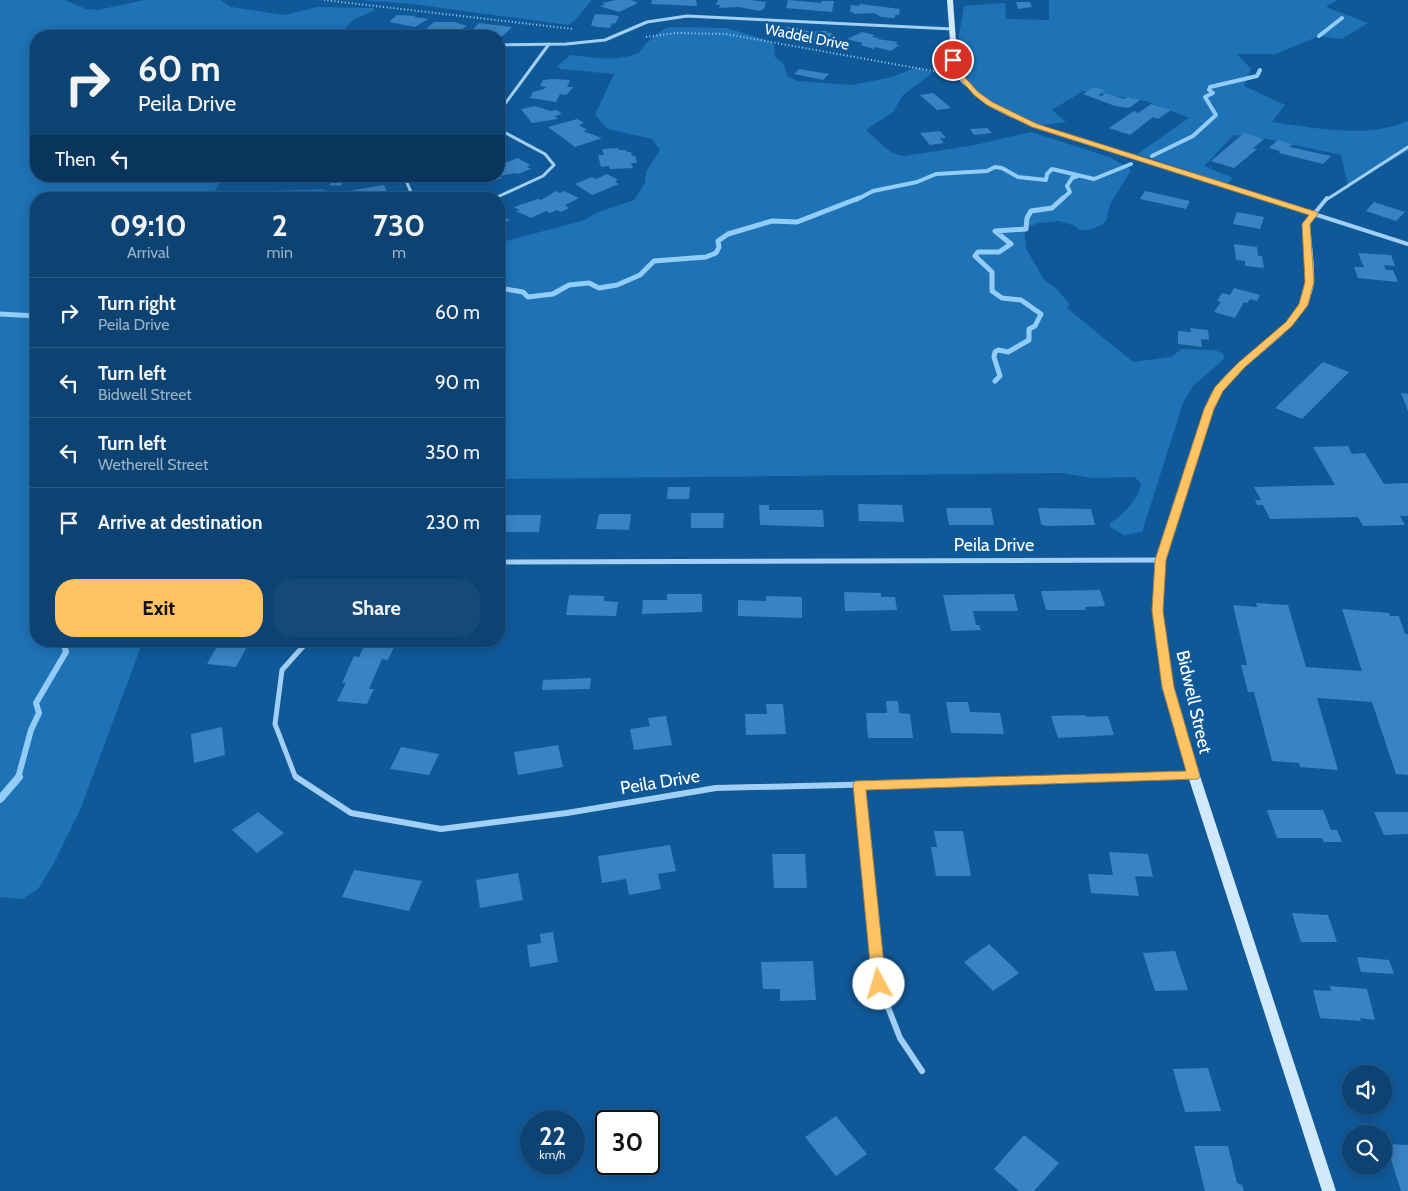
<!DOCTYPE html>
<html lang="en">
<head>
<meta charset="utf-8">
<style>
	body { margin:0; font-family:Cabin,sans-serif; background:#154a78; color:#f1f3f6; height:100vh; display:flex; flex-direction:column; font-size:19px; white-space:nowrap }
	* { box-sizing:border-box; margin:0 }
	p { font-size:16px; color:#9ab0c4 }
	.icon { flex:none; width:28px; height:28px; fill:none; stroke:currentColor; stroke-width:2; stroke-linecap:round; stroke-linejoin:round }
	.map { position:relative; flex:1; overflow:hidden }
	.sheet { position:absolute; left:30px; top:192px; width:475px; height:455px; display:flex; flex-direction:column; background:#0c4373; border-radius:20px; box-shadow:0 2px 12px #0003,0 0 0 1px #2c5c85 }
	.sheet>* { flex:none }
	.hud { position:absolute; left:30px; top:30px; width:475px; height:152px; border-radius:20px; box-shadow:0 2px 12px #0003,0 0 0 1px #2c5c85; background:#0c4373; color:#f1f3f6; overflow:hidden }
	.buttons { position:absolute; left:1342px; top:1065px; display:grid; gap:10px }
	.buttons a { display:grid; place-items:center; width:50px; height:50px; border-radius:50%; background:#0c4373; box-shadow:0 2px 12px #0003,0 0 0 1px #2c5c85; font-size:25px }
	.speed { position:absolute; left:520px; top:1110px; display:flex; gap:10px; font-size:25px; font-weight:700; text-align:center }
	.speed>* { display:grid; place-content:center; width:65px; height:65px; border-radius:50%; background:#0c4373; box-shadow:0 2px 12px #0003,0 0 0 1px #2c5c85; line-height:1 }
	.speed small { font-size:12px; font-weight:400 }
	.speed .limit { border:2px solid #111; border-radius:8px; background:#fff; color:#111 }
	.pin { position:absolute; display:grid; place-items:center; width:42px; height:42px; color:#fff; margin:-21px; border:2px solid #fff; border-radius:50%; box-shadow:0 1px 5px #0007 }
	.me { position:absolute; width:55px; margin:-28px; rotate:354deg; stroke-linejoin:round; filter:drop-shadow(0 0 4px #0008) }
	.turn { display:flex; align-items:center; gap:18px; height:105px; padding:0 25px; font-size:22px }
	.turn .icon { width:65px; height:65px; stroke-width:2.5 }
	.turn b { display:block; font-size:35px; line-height:42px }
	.then { display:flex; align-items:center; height:48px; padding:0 25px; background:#0003; gap:10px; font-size:19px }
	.eta { display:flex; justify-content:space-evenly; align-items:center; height:85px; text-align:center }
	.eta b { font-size:30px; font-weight:700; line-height:35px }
	.action { display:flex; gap:10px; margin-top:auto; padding:10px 25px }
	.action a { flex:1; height:58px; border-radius:20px; background:#ffc364; color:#111; font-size:20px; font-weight:700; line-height:58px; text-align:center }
	.action a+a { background:#154a78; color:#f1f3f6 }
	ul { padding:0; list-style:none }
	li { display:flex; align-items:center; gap:15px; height:70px; padding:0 25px; border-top:1px solid #2c5c85 }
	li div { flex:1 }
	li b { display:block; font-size:19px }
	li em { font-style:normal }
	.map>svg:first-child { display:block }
</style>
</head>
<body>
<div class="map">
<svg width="1408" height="1191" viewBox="0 0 1408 1191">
	<rect width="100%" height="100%" fill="#105999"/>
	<g fill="#1e72b6">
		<path d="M0 0H65L86 9 98 10 145 0H220L231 7 285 15 317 7 372 8 375 10 355 19 346 27V29L353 34 349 36H36V176H223L215 191 221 193 321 189 328 191 336 199H36V641H143L80 810 54 863 38 889 22 899 0 897Z"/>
		<path d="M358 0H592C584 8 577 21 568 25L413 4Z"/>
		<path d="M1049 0H1338L1326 7 1368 23 1342 39 1319 36 1276 54H1237L1251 69 1244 86 1285 105 1272 122C1316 128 1366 139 1408 121V151L1348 185 1341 155 1262 138 1234 135 1204 166 1233 178 1224 187 1187 170 1137 154 1189 118 1146 101 1083 91 1052 110 1066 122 1035 126 976 94 954 65 964 6 1005 3 1006 19 1049 20Z"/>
		<path d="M669 27 726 28 767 40 774 45 775 57 783 63 788 77 798 81 852 85 892 77 912 69 920 68 932 73 902 96 893 112 866 130C879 141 888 155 905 156L975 145 1031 132 1109 157 1129 168 1130 172 1110 204 1106 221 1102 225 1088 230H1079L1075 226 1059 221 1039 223 1024 228 1026 248 1044 280 1056 288 1070 305 1067 306 1068 309 1133 362 1171 357 1182 349 1213 350 1223 353 1224 359 1193 386 1183 403 1142 532 1124 535 1110 527V523C1123 515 1138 500 1141 484L1135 477 1093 478 1062 473 499 479V243L585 220 596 213 634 200 645 183 646 172 660 150 652 139 608 129 595 115 614 74 561 69 557 66 571 55C595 58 617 62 639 53 644 44 660 30 669 27Z"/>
	</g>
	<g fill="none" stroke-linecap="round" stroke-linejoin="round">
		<g stroke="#92ccf8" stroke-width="4">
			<path d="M1319 36 1342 18"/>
			<path d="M1152 156 1193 136 1216 115 1205 97 1213 93 1209 90 1210 87 1257 76 1260 70"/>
			<path d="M856 200 873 191 917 182 936 174 987 171 995 167 1002 168 1018 177 1046 180 1047 174 1052 169 1094 179 1131 164"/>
			<path d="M1061 200 1070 192 1067 186 1072 178 1078 176"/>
		</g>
		<g stroke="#92ccf8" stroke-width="5">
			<path d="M499 288 523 292 528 297 553 294 569 285 589 283 599 288 617 285 640 275 654 261 706 257 716 253 719 247 718 241 728 234 772 221 797 222 859 198"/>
			<path d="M0 314 36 316"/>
			<path d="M995 381 1000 376 994 357 995 352 998 350 1008 352 1029 340V329L1035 326 1041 314 1021 300 1002 298 992 291V272L975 256 978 252H999L1011 244 995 231 1026 229 1027 218 1031 211 1052 208 1063 198"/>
		</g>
		<g stroke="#92ccf8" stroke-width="6">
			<path d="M36 606V611"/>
			<path d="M18 778 31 730 39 713 36 703 66 652 63 641"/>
		</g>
		<path stroke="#92ccf8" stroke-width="8" d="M0 799 19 777"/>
	</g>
	<g fill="#3883c1">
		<path d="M616 0H631L638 3 619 12 599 6 605 5 602 3Z"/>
		<path d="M652 0H696L697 4 696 6 651 4Z"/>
		<path d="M718 0H750L766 2 764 9 760 11 739 7 719 8 720 5H716Z"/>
		<path d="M788 0 821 3 822 1H834L832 12 786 8Z"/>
		<path d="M1016 2H1030L1032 7 1018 9Z"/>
		<path d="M860 4 900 9 899 15H895V18L881 17 874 13 853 14 854 12H850L851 5 859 6Z"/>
		<path d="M595 14 612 15 619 16 615 24 612 23 610 28 597 27 591 25Z"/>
		<path d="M397 15 416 16 414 17 428 19 415 27 389 22Z"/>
		<path d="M434 22H455L467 26 453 35 426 29Z"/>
		<path d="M479 23 512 27 503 36H488L469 33Z"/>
		<path d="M787 27 801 28 800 30 808 31H827V33H832L831 40 804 41 796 39 797 37 781 36 783 29H787Z"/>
		<path d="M862 32 875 35 872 37 879 38 877 39 898 42 895 44 899 45 891 51 876 47 873 49 861 45 863 43 847 39Z"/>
		<path d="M799 69 829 74 823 80 794 74Z"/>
		<path d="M553 79 570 80 567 87H573L570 91 566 95 560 94 556 102 530 98 533 92 544 89 546 87 540 86 543 80Z"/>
		<path d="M1094 87 1105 91 1098 95 1102 96 1105 93 1124 99 1128 97 1140 100 1129 108 1115 106 1083 94Z"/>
		<path d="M933 93 951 108 937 110 920 95Z"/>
		<path d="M1151 104 1171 110 1158 119 1153 117 1130 135 1109 128 1134 111 1138 113Z"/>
		<path d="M535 106 550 111 557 110 562 114 555 116 558 119 532 123 521 109Z"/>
		<path d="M577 119 584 123 579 125 587 130 583 131 602 138 575 147 548 127Z"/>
		<path d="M987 128 992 133 974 135 970 129Z"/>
		<path d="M940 131 946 138H940L944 143 930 145 920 133Z"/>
		<path d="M1244 133 1264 139 1253 148 1257 149 1234 168 1211 161Z"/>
		<path d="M1278 140 1292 144 1290 147 1331 156 1323 164 1279 153 1280 151 1269 148Z"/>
		<path d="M618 148 619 150H626L627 152H631L632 156H635L637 163H631L633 168 610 169 609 166 601 167 598 155H604L602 149Z"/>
		<path d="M518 158 530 165 527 167 531 169 518 174 515 173 499 176V163L502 164Z"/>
		<path d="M607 174 618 180 615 182 619 184 592 195 575 184 592 177 596 179Z"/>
		<path d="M317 176H350L340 186 329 185 333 181 319 179 320 178Z"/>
		<path d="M470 176H499L502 178 488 183 483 180 479 182Z"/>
		<path d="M384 185 390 198 352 199 349 191Z"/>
		<path d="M556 191 560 193 564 191 579 198 565 205 569 208 561 212 557 210 550 213 546 211 531 218 516 211 520 210 514 207 538 199 541 200Z"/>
		<path d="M1145 191 1190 201 1186 209 1140 199Z"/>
		<path d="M1374 202 1405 212 1396 221 1366 211Z"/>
		<path d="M1237 212 1264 217 1260 229 1233 224Z"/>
		<path d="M503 214 510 221 504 222 507 226 499 229V215Z"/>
		<path d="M1234 244 1257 247 1258 256H1262L1264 268 1245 266V261L1236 260Z"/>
		<path d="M1358 253 1391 255 1395 266 1384 265 1386 270H1393L1398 282 1358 278 1354 267H1364Z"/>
		<path d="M1234 288 1260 295 1257 301 1250 299 1247 303 1244 302 1235 318 1214 312 1221 302 1217 301 1222 293 1230 295Z"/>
		<path d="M1190 328 1208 330 1209 340 1201 339 1202 347 1178 344V331L1191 332Z"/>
		<path d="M1323 362 1349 372 1302 419 1275 408Z"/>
		<path d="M1401 393 1408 394V411Z"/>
		<path d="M1348 446 1352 454 1365 453 1384 484 1408 483V516H1400L1405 525 1363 526 1358 517 1270 519 1263 505H1257L1255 500H1261L1254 487 1335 485 1313 447Z"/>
		<path d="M668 487H690L689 499H667Z"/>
		<path d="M858 504 902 505 904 522 859 521Z"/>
		<path d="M759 505H769V510H823L824 527 760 525Z"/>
		<path d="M946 508H991L994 525H949Z"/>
		<path d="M1038 508 1091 509 1095 525 1045 526 1041 524Z"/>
		<path d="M691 513H724L723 528H691Z"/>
		<path d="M599 514H631L629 530 596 529Z"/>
		<path d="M505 515H541L539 532H502Z"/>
		<path d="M1100 590 1105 606 1085 607 1086 610H1046L1041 591Z"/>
		<path d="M844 592 881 593V597H895L897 610 845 611Z"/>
		<path d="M667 594H702V612L642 614 643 600H667Z"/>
		<path d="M1014 594 1018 611H973L976 625H979L981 630 951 631 943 595Z"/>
		<path d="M569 595 604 596V601L618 602 616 616 566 615Z"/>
		<path d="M766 596 802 597V618L738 616V600L766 601Z"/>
		<path d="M1256 603 1288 605 1306 667 1362 671 1342 609 1389 613 1390 616H1399L1405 634H1408V775L1396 774 1372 702 1317 698 1338 770 1300 767 1299 763 1272 761 1254 692H1248L1241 665H1247L1233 605 1257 607Z"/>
		<path d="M220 641 249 643 236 667 207 664Z"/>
		<path d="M366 641H397L388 660 382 659 369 689H374L367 704 337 701 346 683H342L354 656 359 657Z"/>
		<path d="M591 678 590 689 542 690 543 680Z"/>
		<path d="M886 701H898L899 713 910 714 913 738H868L866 713H887Z"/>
		<path d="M946 702H968L970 712 1000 713 1004 734 951 733Z"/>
		<path d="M766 704H783L786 734 746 735 745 714H767Z"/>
		<path d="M1084 715 1087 717 1108 716 1114 735 1058 738 1051 716Z"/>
		<path d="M666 716 672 745 634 750 630 729 650 726 648 718Z"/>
		<path d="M222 727 225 755 194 763 191 734Z"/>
		<path d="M558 745 563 767 518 775 514 752Z"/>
		<path d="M401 747 439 754 429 775 390 769Z"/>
		<path d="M1267 810H1323L1331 830H1337L1342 842H1324L1322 838H1277Z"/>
		<path d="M258 812 284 833 257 853 232 830Z"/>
		<path d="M1374 812H1408V834L1384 835Z"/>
		<path d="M934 831H963L971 876H936L931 847H937Z"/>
		<path d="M670 845 676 871 658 874 661 889 629 895 626 879 602 883 598 856Z"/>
		<path d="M1109 852 1148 854 1153 877 1135 876 1139 896 1091 893 1088 874 1113 875Z"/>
		<path d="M772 854H805L807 888H774Z"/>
		<path d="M354 870 422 881 409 911 342 897Z"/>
		<path d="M518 873 523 900 480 908 476 880Z"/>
		<path d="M1292 913 1328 915 1337 942H1301Z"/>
		<path d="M553 932 558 962 530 967 527 945 541 943 540 934Z"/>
		<path d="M989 944 1019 973 993 991 964 962Z"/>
		<path d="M1175 951 1188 990 1155 991 1143 953Z"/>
		<path d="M1357 957 1389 960 1394 974 1361 972Z"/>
		<path d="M813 961 816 1000 780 1001V989H763L761 962Z"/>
		<path d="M1330 986 1367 989 1375 1020 1360 1018 1361 1021 1320 1018 1313 990 1331 991Z"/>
		<path d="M1208 1068 1221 1111 1185 1112 1173 1069Z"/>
		<path d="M836 1116 867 1154 836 1176 805 1137Z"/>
		<path d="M1024 1135 1059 1163 1034 1191H1019L994 1169Z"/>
		<path d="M1386 1144 1408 1145V1191H1401Z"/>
		<path d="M1194 1146H1228L1237 1183 1242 1185 1244 1191H1205Z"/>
	</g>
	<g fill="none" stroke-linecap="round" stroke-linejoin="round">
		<g stroke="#a1cff5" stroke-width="2" stroke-dasharray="1 2.5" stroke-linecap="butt">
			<path d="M324 0 573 29"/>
			<path d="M646 37 677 33 726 34 944 73"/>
		</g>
		<g stroke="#a1cff5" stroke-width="3">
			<path d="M499 45 566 44 605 40 647 22 687 16 952 29"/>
			<path d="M499 112 549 44"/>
			<path d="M404 176 414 199"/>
			<path d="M493 199 543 176 554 165 545 154 502 131 499 126"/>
			<path d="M1326 200 1408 147"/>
		</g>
		<path stroke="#a1cff5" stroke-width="4" d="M1327 198 1314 214 1408 244"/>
		<g stroke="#a1cff5" stroke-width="5">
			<path d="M499 562 1160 560"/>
			<path d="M298 778 295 776 275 724 282 670 308 641"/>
			<path d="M1119 778 1194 776"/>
		</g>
		<g stroke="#a1cff5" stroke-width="6">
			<path d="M296 777 351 813 441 829 567 813 716 788 1169 777"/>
			<path d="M859 785 879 984 900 1038 922 1071"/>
		</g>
		<path fill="#d1e9fd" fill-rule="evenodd" d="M947 0H953L958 69 965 80 991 103 1014 115 1061 133 1318 214 1310 224C1311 241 1315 265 1314 282 1310 325 1250 357 1223 388 1219 394 1216 402 1213 409L1165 560 1162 611 1173 687 1200 776 1336 1191H1322L1188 776 1163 687 1152 611 1155 560 1205 409C1208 402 1210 394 1215 388 1240 352 1302 329 1306 282 1308 265 1304 241 1302 224L1310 215 1057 135 1010 117 987 105 961 82 952 69Z"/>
	</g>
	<path fill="#ffc364" stroke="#a67f41" d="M953 57 956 60 960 72 978 92 992 102 1037 124 1317 212 1318 214 1310 224 1314 282 1308 305 1292 326 1245 367 1223 391 1214 409 1166 560 1163 611 1174 687 1200 776 1198 779 866 790 886 984 884 989 879 991 874 989 872 984 853 785 855 781 1186 771 1162 687 1152 611 1155 560 1204 409 1215 387 1238 363 1286 322 1299 304 1305 282 1302 224 1309 215 1032 127 987 105 974 95 954 72 949 60Z"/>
	<g text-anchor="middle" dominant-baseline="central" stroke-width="5" stroke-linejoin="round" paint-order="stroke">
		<g font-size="15" fill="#fff" stroke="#105999">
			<text transform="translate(807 37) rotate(11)">Waddel Drive</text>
		</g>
		<g font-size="18" fill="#fff" stroke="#105999">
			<text x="994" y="545">Peila Drive</text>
			<text transform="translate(1194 702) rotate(77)">Bidwell Street</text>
			<text transform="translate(660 782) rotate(-9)">Peila Drive</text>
		</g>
	</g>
</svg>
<div class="buttons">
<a><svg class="icon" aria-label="sound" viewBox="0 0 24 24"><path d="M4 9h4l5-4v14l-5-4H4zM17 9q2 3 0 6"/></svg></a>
<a><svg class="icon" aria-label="search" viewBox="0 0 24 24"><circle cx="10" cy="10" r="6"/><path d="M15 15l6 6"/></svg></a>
</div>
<div class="speed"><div>22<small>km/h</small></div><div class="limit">30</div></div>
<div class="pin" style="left:953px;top:60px;background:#d93025"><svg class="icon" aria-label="arrive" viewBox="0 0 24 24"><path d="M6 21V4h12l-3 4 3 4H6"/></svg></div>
<svg class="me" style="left:879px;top:984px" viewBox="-20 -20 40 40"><circle r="19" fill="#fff"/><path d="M0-13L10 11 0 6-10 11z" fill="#ffc364"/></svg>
<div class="hud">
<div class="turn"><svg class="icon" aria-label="right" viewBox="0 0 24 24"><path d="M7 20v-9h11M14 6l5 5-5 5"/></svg><div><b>60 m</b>Peila Drive</div></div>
<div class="then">Then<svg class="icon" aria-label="left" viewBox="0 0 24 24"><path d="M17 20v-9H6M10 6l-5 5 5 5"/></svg></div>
</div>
<section class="sheet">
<div class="eta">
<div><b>09:10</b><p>Arrival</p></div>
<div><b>2</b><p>min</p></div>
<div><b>730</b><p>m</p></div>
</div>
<ul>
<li><svg class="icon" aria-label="right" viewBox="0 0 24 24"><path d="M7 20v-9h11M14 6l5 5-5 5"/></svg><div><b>Turn right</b><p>Peila Drive</p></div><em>60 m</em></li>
<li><svg class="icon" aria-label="left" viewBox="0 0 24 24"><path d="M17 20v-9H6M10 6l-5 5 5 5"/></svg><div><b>Turn left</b><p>Bidwell Street</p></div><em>90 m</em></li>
<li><svg class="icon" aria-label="left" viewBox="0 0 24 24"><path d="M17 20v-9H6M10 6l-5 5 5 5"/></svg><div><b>Turn left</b><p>Wetherell Street</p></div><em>350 m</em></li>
<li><svg class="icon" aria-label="arrive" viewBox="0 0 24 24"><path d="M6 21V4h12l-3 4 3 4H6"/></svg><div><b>Arrive at destination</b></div><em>230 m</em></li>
</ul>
<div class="action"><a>Exit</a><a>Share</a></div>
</section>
</div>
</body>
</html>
